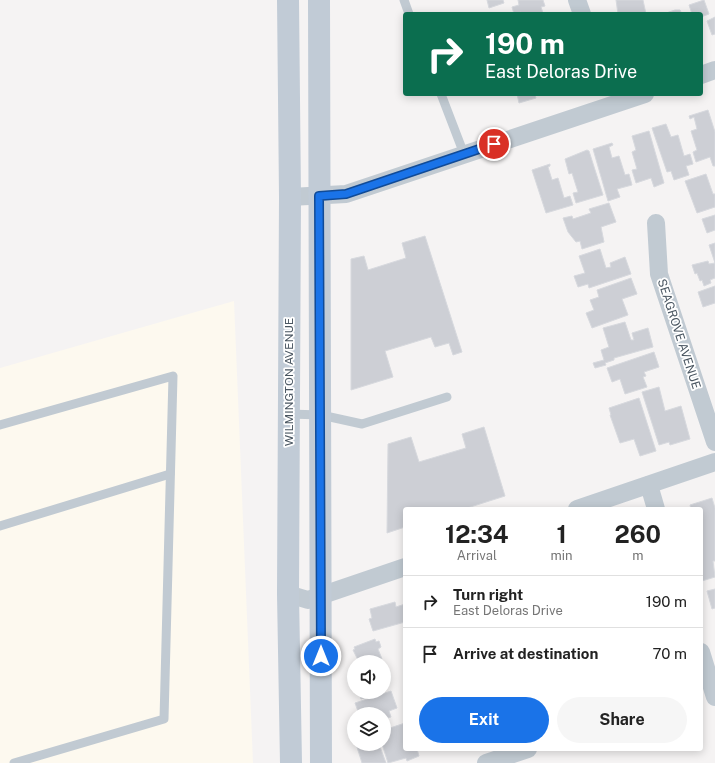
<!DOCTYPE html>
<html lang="en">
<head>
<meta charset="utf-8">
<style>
	body { margin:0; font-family:"Public Sans",sans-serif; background:#f6f6f6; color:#222; height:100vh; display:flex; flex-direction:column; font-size:15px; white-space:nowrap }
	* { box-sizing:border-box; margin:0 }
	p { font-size:13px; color:#767676 }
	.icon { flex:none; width:22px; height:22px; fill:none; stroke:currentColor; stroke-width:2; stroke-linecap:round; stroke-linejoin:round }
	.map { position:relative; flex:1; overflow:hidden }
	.drawer { position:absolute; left:403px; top:507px; width:300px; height:244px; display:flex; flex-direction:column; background:#fff; border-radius:4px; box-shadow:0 2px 10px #0003 }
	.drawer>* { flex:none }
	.top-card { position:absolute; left:403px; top:12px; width:300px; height:84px; border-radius:4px; box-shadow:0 2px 10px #0003; background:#0b6e4f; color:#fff; overflow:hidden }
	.controls { position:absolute; left:347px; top:655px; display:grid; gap:8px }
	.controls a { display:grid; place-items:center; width:44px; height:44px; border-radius:50%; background:#fff; box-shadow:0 2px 10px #0003; font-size:20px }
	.pin { position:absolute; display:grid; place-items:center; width:34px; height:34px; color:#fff; margin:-17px; border:2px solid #fff; border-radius:50%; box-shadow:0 1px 4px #0007 }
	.me { position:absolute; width:44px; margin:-22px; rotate:0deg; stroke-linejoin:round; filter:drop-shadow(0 0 3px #0008) }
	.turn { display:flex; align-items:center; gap:14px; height:84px; padding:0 16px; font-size:18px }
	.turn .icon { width:52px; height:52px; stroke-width:2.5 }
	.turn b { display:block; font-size:28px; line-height:34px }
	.eta { display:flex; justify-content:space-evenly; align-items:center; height:68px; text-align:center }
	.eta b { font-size:24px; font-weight:700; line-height:28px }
	.button { display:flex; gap:8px; margin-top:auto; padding:8px 16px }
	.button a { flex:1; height:46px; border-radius:24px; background:#1a73e8; color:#fff; font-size:16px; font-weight:700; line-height:46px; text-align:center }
	.button a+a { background:#f6f6f6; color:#222 }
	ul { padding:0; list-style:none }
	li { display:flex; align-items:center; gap:12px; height:52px; padding:0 16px; border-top:1px solid #e0e0e0 }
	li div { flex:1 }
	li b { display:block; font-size:15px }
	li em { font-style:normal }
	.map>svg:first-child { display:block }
</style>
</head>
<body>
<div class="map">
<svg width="715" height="763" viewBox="0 0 715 763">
	<rect width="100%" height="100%" fill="#f5f3f3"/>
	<path fill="#fdf9ef" d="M234 301 253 763H0V368Z"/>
	<g fill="#cdcfd5" stroke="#d7d9de">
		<path d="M487 0H503L504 3 489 8Z"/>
		<path d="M518 0H543L545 6 541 7 543 13 522 14 521 12 514 14 512 7 519 5Z"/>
		<path d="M616 0H643L646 14H618Z"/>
		<path d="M704 0 709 14 701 17V14H692L689 5Z"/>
		<path d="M675 10H680L682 14H663Z"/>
		<path d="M715 17V34L712 35 707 21Z"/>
		<path d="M517 94H536L535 95 536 98 519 103Z"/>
		<path d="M708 110 715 132V166H713L710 157 696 162 693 152 697 150 691 131 697 129 694 117 690 119 689 116Z"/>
		<path d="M666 124 671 137 678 135 684 156 690 154 693 164 686 166 689 175 674 180 671 171 667 172 652 128Z"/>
		<path d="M649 131 664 183 654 187 651 178 636 183 632 170 637 169 632 152 636 150 632 136Z"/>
		<path d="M612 143 613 145 609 147 612 158 619 156 625 175 629 174 632 185 617 189 620 197 608 201 593 149Z"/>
		<path d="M587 150 589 151 603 195 576 203 573 193 578 192 572 173 569 174 565 159Z"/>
		<path d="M550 164V166L548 167 552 180 558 178 564 198 570 196 573 205 546 213 532 170Z"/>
		<path d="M706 174 713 194H715V207L697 213 685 181Z"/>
		<path d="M609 203 616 222 601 227 604 242 582 249 580 241 576 242 568 232 563 218 572 216 573 219 591 213 589 209Z"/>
		<path d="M715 215V230L707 233 702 219Z"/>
		<path d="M425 236 462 352 453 355 449 343 435 347 431 337 385 351 393 377 351 390V259L364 256 368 270 406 258 402 243Z"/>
		<path d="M715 243V278L710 280 711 283 704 286 702 280 700 281 697 273 695 274 692 265 708 261 709 264 715 263 709 245Z"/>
		<path d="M600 249 606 268 611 267 610 263 625 257 631 274 589 288 588 284 578 287 574 276 585 273 579 256Z"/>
		<path d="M631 278 637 294 622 299 628 315 592 328 586 313 594 310 590 300 599 297 597 290Z"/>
		<path d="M715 286V303L703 307 698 292Z"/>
		<path d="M625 322 631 340H634L632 333 648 328 653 347 614 358V360L605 363 606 365 595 368 593 363 604 360 601 350 609 347 603 328Z"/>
		<path d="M654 352 659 367 644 372 646 376 643 377 647 387 625 394 620 379 612 382 607 368Z"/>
		<path d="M659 387 665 411 681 406 690 439 670 445 669 442 659 445 642 392Z"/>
		<path d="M639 398 656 451 640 456 634 439 620 443 610 415H611L609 408Z"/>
		<path d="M484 427 505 496 464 509H405V527L387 533 388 444 411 437 419 462 466 448 462 434Z"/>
		<path d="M712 498 715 508V561H713L715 577 702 581 701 509H691L690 505Z"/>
		<path d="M715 589V608L712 609 707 591Z"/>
		<path d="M395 602 396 607 405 604V622L373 631 369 619 372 618 370 609Z"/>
		<path d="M375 639 376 642 379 641 381 647 378 649 382 659 375 662H359L353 650 355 649 354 647Z"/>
		<path d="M391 691 397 708 389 711 391 717 384 719V714H359L355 703Z"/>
		<path d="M359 692H382L361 699Z"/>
		<path d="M405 723V749H417L419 756 407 761 406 758 388 763 382 744H384V730Z"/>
		<path d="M356 744H379L386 763H362Z"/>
	</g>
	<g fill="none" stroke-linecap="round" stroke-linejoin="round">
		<g stroke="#c1cad2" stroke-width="9">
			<path d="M404 0 409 14"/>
			<path d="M441 94 464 154"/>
			<path d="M289 414 321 415 362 424 447 397"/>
			<path d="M0 425 173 376 164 719 14 763"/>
			<path d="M0 526 170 474"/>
		</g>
		<g stroke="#c1cad2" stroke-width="18">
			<path d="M577 0 582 14"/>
			<path d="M701 75 715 70"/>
			<path d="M290 197 346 194 645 94"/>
			<path d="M656 223 659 274 715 442"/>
			<path d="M649 485 656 509"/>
			<path d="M577 509 715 462"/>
			<path d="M288 594 308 600 405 567"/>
			<path d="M701 652 715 697"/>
			<path d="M486 763 528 749"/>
		</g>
		<g stroke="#c1cbd6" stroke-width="22">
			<path d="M288 0 290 197 288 594 291 763"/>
			<path d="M319 0 321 763"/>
		</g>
	</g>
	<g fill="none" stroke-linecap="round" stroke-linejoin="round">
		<defs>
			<path id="route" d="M321 656 319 196 346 194 494 144"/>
		</defs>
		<use href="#route" stroke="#114b97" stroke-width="10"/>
		<use href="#route" stroke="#1a73e8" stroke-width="7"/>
	</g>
	<g text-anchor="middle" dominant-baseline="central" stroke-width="3.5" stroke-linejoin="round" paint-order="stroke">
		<g font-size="12" fill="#4a5661" stroke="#fff">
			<text transform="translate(679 334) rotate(72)">SEAGROVE AVENUE</text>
			<text transform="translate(289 382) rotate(-90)">WILMINGTON AVENUE</text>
		</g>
	</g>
</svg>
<div class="controls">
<a><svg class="icon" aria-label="sound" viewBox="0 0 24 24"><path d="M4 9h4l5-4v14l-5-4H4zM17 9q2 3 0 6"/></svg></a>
<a><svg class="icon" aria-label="layers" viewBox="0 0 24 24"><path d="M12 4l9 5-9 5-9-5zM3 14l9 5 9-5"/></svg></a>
</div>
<div class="pin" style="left:494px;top:144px;background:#d93025"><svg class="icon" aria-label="arrive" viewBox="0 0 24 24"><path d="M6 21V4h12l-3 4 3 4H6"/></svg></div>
<svg class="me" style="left:321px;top:656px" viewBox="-20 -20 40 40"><circle r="17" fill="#1a73e8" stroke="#fff" stroke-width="3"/><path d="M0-11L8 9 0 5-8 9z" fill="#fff"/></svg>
<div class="top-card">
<div class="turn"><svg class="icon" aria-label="right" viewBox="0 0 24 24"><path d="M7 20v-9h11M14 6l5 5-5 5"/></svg><div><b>190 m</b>East Deloras Drive</div></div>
</div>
<section class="drawer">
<div class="eta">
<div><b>12:34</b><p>Arrival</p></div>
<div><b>1</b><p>min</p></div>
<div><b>260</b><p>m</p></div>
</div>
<ul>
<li><svg class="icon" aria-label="right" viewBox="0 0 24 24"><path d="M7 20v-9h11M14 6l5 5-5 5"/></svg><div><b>Turn right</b><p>East Deloras Drive</p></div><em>190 m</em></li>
<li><svg class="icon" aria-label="arrive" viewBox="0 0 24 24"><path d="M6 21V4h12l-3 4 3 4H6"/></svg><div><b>Arrive at destination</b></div><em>70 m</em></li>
</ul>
<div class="button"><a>Exit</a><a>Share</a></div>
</section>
</div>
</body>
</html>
